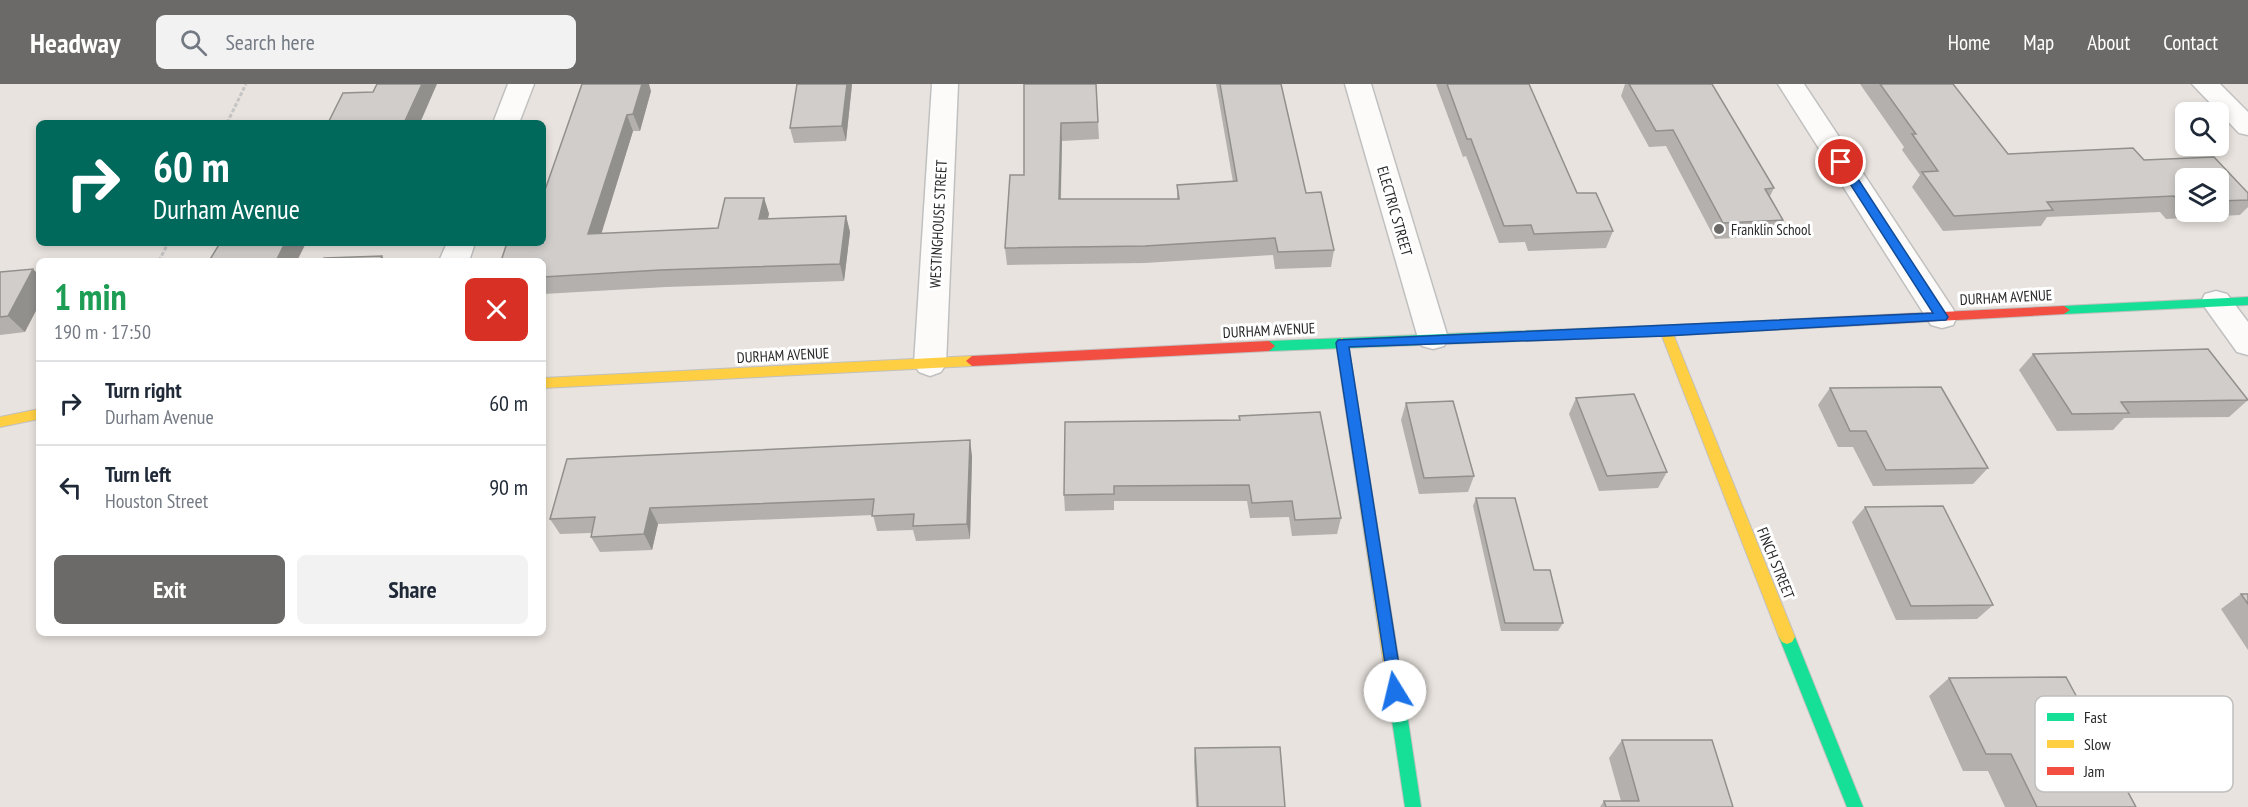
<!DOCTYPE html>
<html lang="en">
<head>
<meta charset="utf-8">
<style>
	body { margin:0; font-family:"PT Sans Narrow",sans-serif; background:#f2f2f3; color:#1f2937; height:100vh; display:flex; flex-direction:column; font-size:22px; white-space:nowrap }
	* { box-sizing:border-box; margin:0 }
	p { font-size:20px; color:#747a83 }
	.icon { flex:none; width:33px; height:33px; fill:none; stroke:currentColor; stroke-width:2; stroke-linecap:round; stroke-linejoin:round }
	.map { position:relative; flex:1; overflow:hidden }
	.drawer { position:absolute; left:36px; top:174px; width:510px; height:378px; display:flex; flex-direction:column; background:#fff; border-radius:9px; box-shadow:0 3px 9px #0003 }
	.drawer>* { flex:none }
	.guide { position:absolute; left:36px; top:36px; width:510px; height:126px; border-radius:9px; box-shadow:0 3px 9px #0003; background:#00695c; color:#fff; overflow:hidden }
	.fabs { position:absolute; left:2175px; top:18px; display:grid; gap:12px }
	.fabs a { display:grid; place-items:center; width:54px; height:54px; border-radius:9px; background:#fff; box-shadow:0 3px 9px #0003; font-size:30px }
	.pin { position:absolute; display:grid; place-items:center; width:51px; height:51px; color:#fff; margin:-26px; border:3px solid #fff; border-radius:50%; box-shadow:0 2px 6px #0007 }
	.me { position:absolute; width:66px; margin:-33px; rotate:351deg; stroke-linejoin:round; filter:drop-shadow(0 0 4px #0008) }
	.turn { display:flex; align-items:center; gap:21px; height:126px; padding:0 18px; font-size:27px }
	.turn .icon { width:78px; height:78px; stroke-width:2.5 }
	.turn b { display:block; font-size:42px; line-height:51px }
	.round { display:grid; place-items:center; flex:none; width:63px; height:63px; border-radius:9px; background:#f2f2f3 }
	.headline { display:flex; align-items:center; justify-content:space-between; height:102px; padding:0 18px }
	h1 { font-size:36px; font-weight:700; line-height:45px; color:#1e9e55 }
	.action { display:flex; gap:12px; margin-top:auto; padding:12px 18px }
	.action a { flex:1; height:69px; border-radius:9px; background:#6c6a68; color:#fff; font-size:24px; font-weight:700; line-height:69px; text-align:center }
	.action a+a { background:#f2f2f3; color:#1f2937 }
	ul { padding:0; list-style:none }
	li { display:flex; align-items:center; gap:18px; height:84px; padding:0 18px; border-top:2px solid #e0e1e3 }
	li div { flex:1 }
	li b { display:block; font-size:22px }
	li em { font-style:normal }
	header { display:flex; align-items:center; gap:36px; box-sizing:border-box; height:84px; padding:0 30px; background:#6c6a68; color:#fff }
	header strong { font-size:28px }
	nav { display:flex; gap:33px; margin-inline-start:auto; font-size:21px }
	.search { width:420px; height:54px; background:#f2f2f3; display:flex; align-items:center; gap:15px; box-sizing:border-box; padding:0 21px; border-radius:9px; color:#747a83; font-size:22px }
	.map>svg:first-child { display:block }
</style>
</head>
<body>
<header>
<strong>Headway</strong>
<div class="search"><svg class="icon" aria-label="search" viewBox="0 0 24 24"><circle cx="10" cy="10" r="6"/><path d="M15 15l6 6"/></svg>Search here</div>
<nav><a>Home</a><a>Map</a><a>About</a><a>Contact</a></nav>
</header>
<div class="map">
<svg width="2248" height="723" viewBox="0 0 2248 723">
	<rect width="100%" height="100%" fill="#e8e3de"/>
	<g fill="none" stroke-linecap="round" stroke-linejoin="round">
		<defs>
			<g id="street">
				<path d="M508 0H534L519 39H493Z"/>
				<path d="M932 0H958L946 280 941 288 930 292 919 288 914 280Z"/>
				<path d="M1345 0H1371L1448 254 1444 262 1433 265 1422 262 1418 254Z"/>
				<path d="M1778 0H1804L1953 225 1957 233 1953 241 1942 244 1931 241Z"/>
				<path d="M2192 0H2220L2248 28V51L2239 49Z"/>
				<path d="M447 159H475L469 177H439Z"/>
				<path d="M2216 207 2227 210 2248 238V271L2237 268 2201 218 2205 210Z"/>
			</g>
			<g id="fast">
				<path d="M2248 213V221L2064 230 2058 226 2064 222Z"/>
				<path d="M1699 240 1705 245 1699 250 1269 267 1263 262 1269 257Z"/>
				<path d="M1787 546 1792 548 1795 553 1863 723H1847L1779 553 1782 548Z"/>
				<path d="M1397 609 1403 611 1405 616 1421 723H1405L1389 616 1391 611Z"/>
			</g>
			<g id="slow">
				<path d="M1666 242 1672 247 1795 553 1792 558 1787 560 1782 558 1779 553 1660 247Z"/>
				<path d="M1342 254 1348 259 1405 616 1403 621 1397 623 1391 621 1389 616 1336 259Z"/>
				<path d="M972 272 978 277 972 282 543 304V294Z"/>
				<path d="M39 325V335L0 343V333Z"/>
			</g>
			<g id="jam">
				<path d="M2064 222 2070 226 2064 230 1699 250 1693 245 1699 240Z"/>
				<path d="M1269 257 1275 262 1269 267 972 282 966 277 972 272Z"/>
			</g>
		</defs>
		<use href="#street" stroke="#c1c0c0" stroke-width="3"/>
		<use href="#fast" stroke="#c1c0c0" stroke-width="2"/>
		<use href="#slow" stroke="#c1c0c0" stroke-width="2"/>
		<use href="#jam" stroke="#c1c0c0" stroke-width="2"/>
		<g stroke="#c6c5c5" stroke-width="3" stroke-dasharray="4 2" stroke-linecap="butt">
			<path d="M227 39 246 0"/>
			<path d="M159 177 168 159"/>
		</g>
		<use href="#street" fill="#fcfbfa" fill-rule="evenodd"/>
		<use href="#fast" fill="#16e098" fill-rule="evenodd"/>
		<use href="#slow" fill="#ffcf43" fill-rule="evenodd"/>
		<use href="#jam" fill="#f24e42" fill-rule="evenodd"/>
	</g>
	<g fill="#b3b0ae" fill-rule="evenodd">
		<path d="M797 0H852L846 57 794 59 790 44Z"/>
		<path d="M1024 0 1098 38 1099 55 1062 57 1061 115H1177V101L1233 98 1216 0H1281L1306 109 1334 166 1331 183 1275 185 1273 171 1145 179 1007 181 1005 164 1024 91Z"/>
		<path d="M1436 0H1529L1577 109 1613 147 1606 164 1528 167 1525 158 1499 159 1466 72 1463 73Z"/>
		<path d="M1625 0H1712L1774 104 1770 112 1783 136 1774 152 1715 155 1666 62 1649 63 1621 12Z"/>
		<path d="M1860 0H1953L2008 70 2133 64 2144 76 2214 73 2248 109V123L2240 131 2166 135 2160 128 2047 133 2041 142 1943 147 1912 103 1920 91 1902 66 1904 63ZM2186 94H2218V128H2186Z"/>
		<path d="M651 7 640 47H633L601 150 718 144 764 114 769 130 767 135 846 132 850 148 844 197 666 203 543 210V159L545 106Z"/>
		<path d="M0 188 25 248 0 251Z"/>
		<path d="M2033 270 2248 316 2229 333 2124 334 2113 346 2057 347 2019 286Z"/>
		<path d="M1830 304 1988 384 1973 400 1873 402 1853 363H1838L1818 321Z"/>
		<path d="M1576 314 1667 388 1658 404 1599 407 1569 330Z"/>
		<path d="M1406 319 1474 392 1468 408 1419 410 1401 336Z"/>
		<path d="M1239 332 1341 434 1337 450 1292 452 1289 433 1250 434 1247 417H1114V426L1065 427 1064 411 1239 336Z"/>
		<path d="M972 372 970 455 916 457 913 446 877 447 873 431 658 440 652 466 600 468 591 453V449L560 450 550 435Z"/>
		<path d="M1476 414 1534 486 1563 539 1558 547H1501L1473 422Z"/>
		<path d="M1865 423 1993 521 1977 535 1896 536 1852 438Z"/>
		<path d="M2241 510H2248V566L2221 525Z"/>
		<path d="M1949 594 2136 723H2005L1988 687H1963L1929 612Z"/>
		<path d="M1622 656 1733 723H1600L1604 717H1621L1609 674Z"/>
		<path d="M1195 664 1285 723H1196L1194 677Z"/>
	</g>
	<g fill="#92908d">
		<path d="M422 0H437L420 39H404Z"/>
		<path d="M642 0H649L651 7 640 47 633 30Z"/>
		<path d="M847 0H852L846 57 842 42Z"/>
		<path d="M627 31 633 47 596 167 588 150Z"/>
		<path d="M1061 39 1062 57 1060 132 1059 115Z"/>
		<path d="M764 114 769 130 764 152 759 135Z"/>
		<path d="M846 132 850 148 844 197 840 180Z"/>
		<path d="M285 159H306L297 177H276Z"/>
		<path d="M382 172 385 177H380Z"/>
		<path d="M33 185 39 191V221L25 248 8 232Z"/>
		<path d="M970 356 972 372 970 455 967 440Z"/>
		<path d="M650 424 658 440 652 466 644 450Z"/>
	</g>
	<g fill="#d0cdca" stroke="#92908d" stroke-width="1.5">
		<path d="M377 0H422L404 39H328L343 9 373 8Z"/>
		<path d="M582 0H642L633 30 627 31 588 150 718 144 725 114H764L759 135 846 132 840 180 660 186 543 193V177H501L507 159H543V106H545Z"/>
		<path d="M797 0H847L842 42 790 44Z"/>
		<path d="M1024 0H1096L1098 38 1061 39 1059 115H1179L1177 101 1237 97 1220 0H1281L1306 109 1321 108 1334 166 1278 168 1275 154 1145 162 1005 164 1010 91H1024Z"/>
		<path d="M1447 0H1529L1577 109H1596L1613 147 1534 150 1531 141 1504 142 1471 55H1467Z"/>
		<path d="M1629 0H1712L1774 104 1765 105 1783 136 1723 139 1673 46 1656 47Z"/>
		<path d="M1880 0H1953L2008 70 2133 64 2144 76 2214 73 2248 109V116L2218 117V94H2186V119H2180L2174 112 2047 118 2053 126 1954 132 1922 88 1938 87 1912 50H1916Z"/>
		<path d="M220 159H285L276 177H209Z"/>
		<path d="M382 172 380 177H322L324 174Z"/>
		<path d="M33 185 8 232 0 233V188Z"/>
		<path d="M2208 265 2248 316 2121 318 2129 329 2072 330 2033 270Z"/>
		<path d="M1941 303 1988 384 1886 386 1866 347H1850L1830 304Z"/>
		<path d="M1634 310 1667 388 1607 392 1576 314Z"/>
		<path d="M1453 317 1474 392 1424 394 1406 319Z"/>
		<path d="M1320 328 1341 434 1295 436 1292 417 1252 419 1249 401 1114 402V410L1064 411 1065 338 1240 336 1239 332Z"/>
		<path d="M970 356 967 440 913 442 914 430 872 432 874 415 650 424 644 450 591 453 595 433 550 435 567 375Z"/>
		<path d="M1476 414H1515L1534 486H1550L1563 539H1505Z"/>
		<path d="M1943 422 1993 521 1911 522 1865 423Z"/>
		<path d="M2241 510H2248V520Z"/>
		<path d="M2066 593 2136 723H2037L2011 670H1986L1949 594Z"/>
		<path d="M1622 656H1712L1733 723H1606L1604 717H1639Z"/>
		<path d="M1280 663 1285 723H1198L1195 664Z"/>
	</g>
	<path fill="#1a73e8" stroke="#114b97" stroke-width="1.5" d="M1841 74 1845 75 1946 230 1948 233 1946 236 1666 252 1349 263 1403 607 1401 612 1395 614 1390 612 1336 259 1338 256 1933 229 1836 78Z"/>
	<circle fill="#6c6a68" stroke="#fff" stroke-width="2" cx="1719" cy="145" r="6"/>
	<g text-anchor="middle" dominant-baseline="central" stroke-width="6" stroke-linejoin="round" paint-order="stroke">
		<g font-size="15" fill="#292929" stroke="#fff">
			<text transform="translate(1395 127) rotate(74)">ELECTRIC STREET</text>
			<text transform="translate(938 140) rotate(-87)">WESTINGHOUSE STREET</text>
			<text transform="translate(2006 213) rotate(-3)">DURHAM AVENUE</text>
			<text transform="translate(1269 246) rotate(-3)">DURHAM AVENUE</text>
			<text transform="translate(783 271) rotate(-3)">DURHAM AVENUE</text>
			<text transform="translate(1776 479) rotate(68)">FINCH STREET</text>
		</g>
		<g font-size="15" fill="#292929" stroke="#fff" text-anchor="start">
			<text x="1731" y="145">Franklin School</text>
		</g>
	</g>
	<rect x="2035" y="612" width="198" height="96" rx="9" fill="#fff" stroke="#bfbfbf" stroke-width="1.5"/>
	<rect x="2047" y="629" width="27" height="8" fill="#16e098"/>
	<rect x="2047" y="656" width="27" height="8" fill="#ffcf43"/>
	<rect x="2047" y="683" width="27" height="8" fill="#f24e42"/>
	<g font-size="16" fill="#292929">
		<text x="2084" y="639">Fast</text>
		<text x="2084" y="666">Slow</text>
		<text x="2084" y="693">Jam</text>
	</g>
</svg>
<div class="fabs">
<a><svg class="icon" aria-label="search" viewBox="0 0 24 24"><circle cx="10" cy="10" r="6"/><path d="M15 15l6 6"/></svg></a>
<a><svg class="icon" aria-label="layers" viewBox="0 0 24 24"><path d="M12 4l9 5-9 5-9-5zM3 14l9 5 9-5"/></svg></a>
</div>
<div class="pin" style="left:1841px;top:78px;background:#d93025"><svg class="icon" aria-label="arrive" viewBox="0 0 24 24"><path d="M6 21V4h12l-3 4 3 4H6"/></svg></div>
<svg class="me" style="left:1395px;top:607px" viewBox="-20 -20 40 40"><circle r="19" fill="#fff"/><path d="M0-13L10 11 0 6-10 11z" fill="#1a73e8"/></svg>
<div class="guide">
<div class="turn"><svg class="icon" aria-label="right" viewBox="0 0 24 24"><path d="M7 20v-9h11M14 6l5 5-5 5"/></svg><div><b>60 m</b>Durham Avenue</div></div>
</div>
<section class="drawer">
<div class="headline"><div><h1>1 min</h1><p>190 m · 17:50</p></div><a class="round" style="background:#d93025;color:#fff"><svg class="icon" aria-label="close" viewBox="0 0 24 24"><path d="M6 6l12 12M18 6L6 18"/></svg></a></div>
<ul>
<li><svg class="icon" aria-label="right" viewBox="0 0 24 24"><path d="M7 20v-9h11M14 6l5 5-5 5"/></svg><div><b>Turn right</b><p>Durham Avenue</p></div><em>60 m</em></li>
<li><svg class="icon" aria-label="left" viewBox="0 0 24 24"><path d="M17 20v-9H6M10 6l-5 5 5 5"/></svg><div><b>Turn left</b><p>Houston Street</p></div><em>90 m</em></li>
</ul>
<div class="action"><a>Exit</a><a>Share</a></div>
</section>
</div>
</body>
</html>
